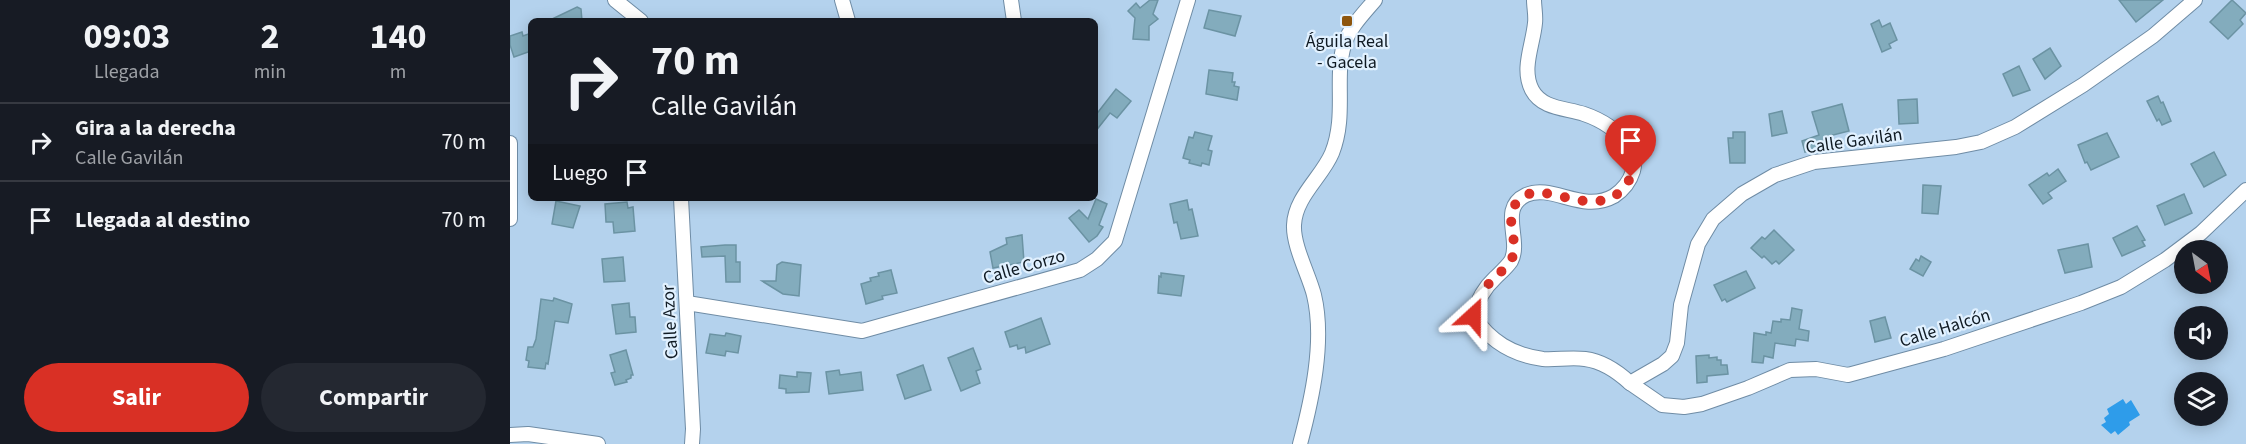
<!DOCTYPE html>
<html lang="es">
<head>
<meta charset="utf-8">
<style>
	body { margin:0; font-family:"Source Sans 3",sans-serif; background:#242831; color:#f1f3f6; height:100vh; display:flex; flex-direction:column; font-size:22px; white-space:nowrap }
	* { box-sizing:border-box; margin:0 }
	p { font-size:20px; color:#9ea1a6 }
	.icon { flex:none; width:33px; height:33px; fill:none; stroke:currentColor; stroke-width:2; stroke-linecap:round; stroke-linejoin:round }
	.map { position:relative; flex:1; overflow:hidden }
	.panel { display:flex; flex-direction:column; background:#171b24; width:510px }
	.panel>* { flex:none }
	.guide { position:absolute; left:18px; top:18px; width:570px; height:183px; border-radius:9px; box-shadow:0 3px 15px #0003; background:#171b24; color:#f1f3f6; overflow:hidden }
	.needle { width:39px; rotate:148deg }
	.tools { position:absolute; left:1664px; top:240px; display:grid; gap:12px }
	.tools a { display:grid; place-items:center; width:54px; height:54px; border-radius:50%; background:#171b24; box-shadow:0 3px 15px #0003; font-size:30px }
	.pin { position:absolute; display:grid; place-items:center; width:51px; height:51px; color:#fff; margin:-62px -26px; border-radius:50% 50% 50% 0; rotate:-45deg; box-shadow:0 0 6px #0007 }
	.pin .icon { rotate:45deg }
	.me { position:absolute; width:66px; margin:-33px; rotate:24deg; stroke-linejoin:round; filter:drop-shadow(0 0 4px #0008) }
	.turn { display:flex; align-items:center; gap:21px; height:126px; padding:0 24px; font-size:27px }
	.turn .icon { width:78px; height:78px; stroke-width:2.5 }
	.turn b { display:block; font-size:42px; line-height:51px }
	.then { display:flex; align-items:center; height:57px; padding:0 24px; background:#0003; gap:12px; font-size:22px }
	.eta { display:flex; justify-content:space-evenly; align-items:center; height:102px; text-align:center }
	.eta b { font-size:36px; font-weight:700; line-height:42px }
	.cta { display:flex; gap:12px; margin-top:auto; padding:12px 24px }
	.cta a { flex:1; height:69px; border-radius:36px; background:#d93025; color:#fff; font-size:24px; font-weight:700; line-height:69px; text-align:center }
	.cta a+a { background:#242831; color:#f1f3f6 }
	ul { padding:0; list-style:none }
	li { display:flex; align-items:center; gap:18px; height:78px; padding:0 24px; border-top:2px solid #363941 }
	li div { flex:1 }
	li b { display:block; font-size:22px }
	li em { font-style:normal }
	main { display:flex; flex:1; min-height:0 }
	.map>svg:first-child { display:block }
</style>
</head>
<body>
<main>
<section class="panel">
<div class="eta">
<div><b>09:03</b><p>Llegada</p></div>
<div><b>2</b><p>min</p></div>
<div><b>140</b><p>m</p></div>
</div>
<ul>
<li><svg class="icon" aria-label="right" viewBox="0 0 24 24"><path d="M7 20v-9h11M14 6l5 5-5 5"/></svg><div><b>Gira a la derecha</b><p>Calle Gavilán</p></div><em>70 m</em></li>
<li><svg class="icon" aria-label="arrive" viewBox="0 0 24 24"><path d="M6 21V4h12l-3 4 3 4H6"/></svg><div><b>Llegada al destino</b></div><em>70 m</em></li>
</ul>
<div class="cta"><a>Salir</a><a>Compartir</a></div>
</section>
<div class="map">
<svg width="1736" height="444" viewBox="0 0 1736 444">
	<rect width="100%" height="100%" fill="#b4d2ed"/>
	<path fill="#2e9cea" d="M1613 399 1616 404 1621 400 1630 415 1619 422 1620 425 1608 435 1605 431 1601 434 1591 425 1596 422 1594 418 1599 414 1597 409Z"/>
	<g fill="#83acbd" stroke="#6b93a3" stroke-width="1.5">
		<path d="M640 0H648L643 14 648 19 639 26V40L623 39 625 18 618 11 626 3 630 8Z"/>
		<path d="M1609 0H1653L1626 22Z"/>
		<path d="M1722 0 1736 13 1730 20 1733 24 1718 39 1700 22Z"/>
		<path d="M67 7 71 9 72 21H38Z"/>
		<path d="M699 10 731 16 725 36 694 28Z"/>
		<path d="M1369 20 1372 27 1380 23 1387 40 1379 44 1381 48 1372 52 1361 24Z"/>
		<path d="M12 32 13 36 21 33V51L4 57 0 45V36Z"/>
		<path d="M1540 48 1551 66 1535 79 1523 59Z"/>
		<path d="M1509 66 1520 90 1503 96 1493 74Z"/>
		<path d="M699 70 723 73 722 82H725L724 86 729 87 727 100 696 94Z"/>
		<path d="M606 89 621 101 607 118 600 113 585 132V116Z"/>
		<path d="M1648 96 1651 103 1653 102 1661 121 1652 125 1649 119 1647 121 1637 101Z"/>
		<path d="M1407 99 1408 123 1389 124 1388 100Z"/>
		<path d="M1332 104 1339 131 1315 137 1318 149 1308 150 1307 149 1295 152 1292 141 1309 135 1302 112Z"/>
		<path d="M1272 111 1277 133 1262 136 1259 114Z"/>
		<path d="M685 132 702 136 698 150 702 151 699 165 692 163 691 166 679 163 680 160 673 158 679 137 683 138Z"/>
		<path d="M1223 132H1235V163H1220L1218 138H1223Z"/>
		<path d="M1597 133 1609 157 1581 170 1577 162 1575 163 1568 145Z"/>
		<path d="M1704 152 1716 175 1694 187 1681 164Z"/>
		<path d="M1548 169 1556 181 1538 193 1542 198 1533 204 1519 185 1537 173 1539 176Z"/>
		<path d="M1413 185 1431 186 1428 214 1412 213Z"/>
		<path d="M1674 194 1682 213 1655 225 1647 206Z"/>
		<path d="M586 199 597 204 589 225 593 227 587 236 579 242 559 218 569 210 578 219Z"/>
		<path d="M677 200 679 210 682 209 688 236 671 239 667 222 664 223 660 204Z"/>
		<path d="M46 201 70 206 63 228 42 224Z"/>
		<path d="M117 202 118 208 123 207 125 231 104 233 103 222H96L95 204Z"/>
		<path d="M1627 226 1635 240 1632 241 1635 246 1612 256 1603 238Z"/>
		<path d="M1264 230 1284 250 1269 264 1266 261 1262 264 1254 256 1252 258 1241 248 1252 237 1255 239Z"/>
		<path d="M512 235 514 262 483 268 480 252 497 244 496 238Z"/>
		<path d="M1578 244 1582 267 1555 273 1548 250Z"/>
		<path d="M215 245H226V262H230V282H216L215 256 192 257 191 247Z"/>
		<path d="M1411 256 1421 262 1413 276 1400 269 1406 259 1409 261Z"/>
		<path d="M113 257 115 281 94 282 92 259Z"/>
		<path d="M272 262 291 265 289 296 273 294 252 281H266L267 265Z"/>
		<path d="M381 270 387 293 372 296 373 299 356 304 351 284 361 281 360 278 369 276 368 273Z"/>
		<path d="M1236 271 1245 288 1217 302 1215 299 1212 301 1204 285Z"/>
		<path d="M651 273 674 276 671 296 648 293 649 276 651 277Z"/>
		<path d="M44 298 62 304 58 323 45 321 38 364 36 363 35 369 18 367 19 361 16 360 18 347H23L26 339 31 299 43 301Z"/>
		<path d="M119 303 120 317H125L126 332 106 334 102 305Z"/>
		<path d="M1282 308 1292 310 1289 329 1299 331 1298 341 1286 339 1285 346 1265 343 1263 358 1254 356 1253 363 1242 362 1244 333 1256 335V332L1261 333 1263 321 1271 322V319L1280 320Z"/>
		<path d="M1375 317 1381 338 1365 342 1360 321Z"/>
		<path d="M531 318 540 344 516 353 515 347 508 349 507 345 500 347 495 332Z"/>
		<path d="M216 333 231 336 228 353 216 351 215 356 196 353 200 334 215 336Z"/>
		<path d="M463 348 471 369 466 371 470 383 451 391 438 358Z"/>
		<path d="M116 350 123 375H121V378L116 380 117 382 105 385 101 373 105 372 100 355Z"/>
		<path d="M1199 355V358L1207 357V360H1211V365H1217L1218 374 1197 376V382L1187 383 1186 356Z"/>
		<path d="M413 365 421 390 395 399 387 375Z"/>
		<path d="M329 370 330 375 351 372 353 390 319 394 316 372Z"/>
		<path d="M287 372 301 373 299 392 276 393V389L269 388 270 375 287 377Z"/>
	</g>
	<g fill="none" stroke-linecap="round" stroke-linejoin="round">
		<defs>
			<g id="minor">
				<path d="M105 0 131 21"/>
				<path d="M332 0 338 21"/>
				<path d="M501 0 504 21"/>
				<path d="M1024 0C1024 7 1026 16 1025 23 1023 45 1011 69 1022 90 1032 109 1056 108 1074 114 1092 120 1107 130 1118 145 1123 153 1126 161 1123 171 1120 181 1113 190 1104 196 1072 214 1042 183 1016 195 988 208 1012 240 1001 261 997 267 990 273 985 278 973 289 967 301 963 316 980 341 1002 355 1033 359 1046 360 1061 357 1075 359 1091 361 1108 372 1120 383L1153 364 1162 356 1167 343 1171 305 1188 244 1203 219 1232 194 1265 175 1304 162 1446 147 1471 142 1505 127 1573 85 1643 36 1685 0"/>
				<path d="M0 143V219"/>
				<path d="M171 198 183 429 182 444"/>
				<path d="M177 303 352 331 570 270 587 259 605 241 678 0"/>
				<path d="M1120 383 1152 405 1174 407 1192 404 1238 388 1280 370 1306 369 1338 375 1434 349 1571 303 1611 287 1655 260 1691 233 1736 190"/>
				<path d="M0 435 18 434 88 444"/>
				<path d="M790 444C802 399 815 341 804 295 799 275 783 246 784 225 785 197 812 177 822 153 837 115 824 79 834 45 839 28 854 13 865 0"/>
			</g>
		</defs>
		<use href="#minor" stroke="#6f8ca5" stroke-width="16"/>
		<use href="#minor" stroke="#fff" stroke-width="14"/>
	</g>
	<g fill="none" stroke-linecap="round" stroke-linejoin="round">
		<path stroke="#d93025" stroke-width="10" stroke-dasharray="0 18" d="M963 316C967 300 973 289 985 277 990 272 998 267 1001 261 1011 239 991 217 1009 200 1031 177 1078 219 1110 192 1114 188 1118 182 1121 177"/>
	</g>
	<rect fill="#8e560e" stroke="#e1f1ff" stroke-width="2" x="831" y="15" width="12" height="12" rx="3"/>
	<g text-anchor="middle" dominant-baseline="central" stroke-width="4.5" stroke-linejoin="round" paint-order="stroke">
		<g font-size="18" fill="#0f1a23" stroke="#e1f1ff">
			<text x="837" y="41">Águila Real<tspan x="837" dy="21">- Gacela</tspan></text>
		</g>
		<g font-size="18" fill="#0f1a23" stroke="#e1f1ff">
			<text transform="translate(1344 141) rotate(-8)">Calle Gavilán</text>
			<text transform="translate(514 267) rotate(-16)">Calle Corzo</text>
			<text transform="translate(160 322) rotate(-93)">Calle Azor</text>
			<text transform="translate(1435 328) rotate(-17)">Calle Halcón</text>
		</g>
	</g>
</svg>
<div class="tools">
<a><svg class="needle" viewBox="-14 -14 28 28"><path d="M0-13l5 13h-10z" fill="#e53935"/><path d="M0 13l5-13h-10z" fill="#9ea1a6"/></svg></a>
<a><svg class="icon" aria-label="sound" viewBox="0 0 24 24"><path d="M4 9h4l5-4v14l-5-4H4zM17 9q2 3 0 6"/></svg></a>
<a><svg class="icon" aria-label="layers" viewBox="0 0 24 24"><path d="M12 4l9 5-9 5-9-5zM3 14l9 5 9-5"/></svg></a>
</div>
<div class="pin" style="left:1121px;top:177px;background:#d93025"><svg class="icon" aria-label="arrive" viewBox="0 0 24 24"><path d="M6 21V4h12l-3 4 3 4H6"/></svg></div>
<svg class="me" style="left:963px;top:316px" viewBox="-20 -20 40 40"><path d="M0-17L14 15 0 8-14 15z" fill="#d93025" stroke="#fff" stroke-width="4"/></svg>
<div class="guide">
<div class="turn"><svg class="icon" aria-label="right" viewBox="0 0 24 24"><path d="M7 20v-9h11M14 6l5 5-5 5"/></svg><div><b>70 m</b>Calle Gavilán</div></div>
<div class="then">Luego<svg class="icon" aria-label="arrive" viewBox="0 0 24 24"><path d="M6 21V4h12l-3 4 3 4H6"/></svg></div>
</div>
</div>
</main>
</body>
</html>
